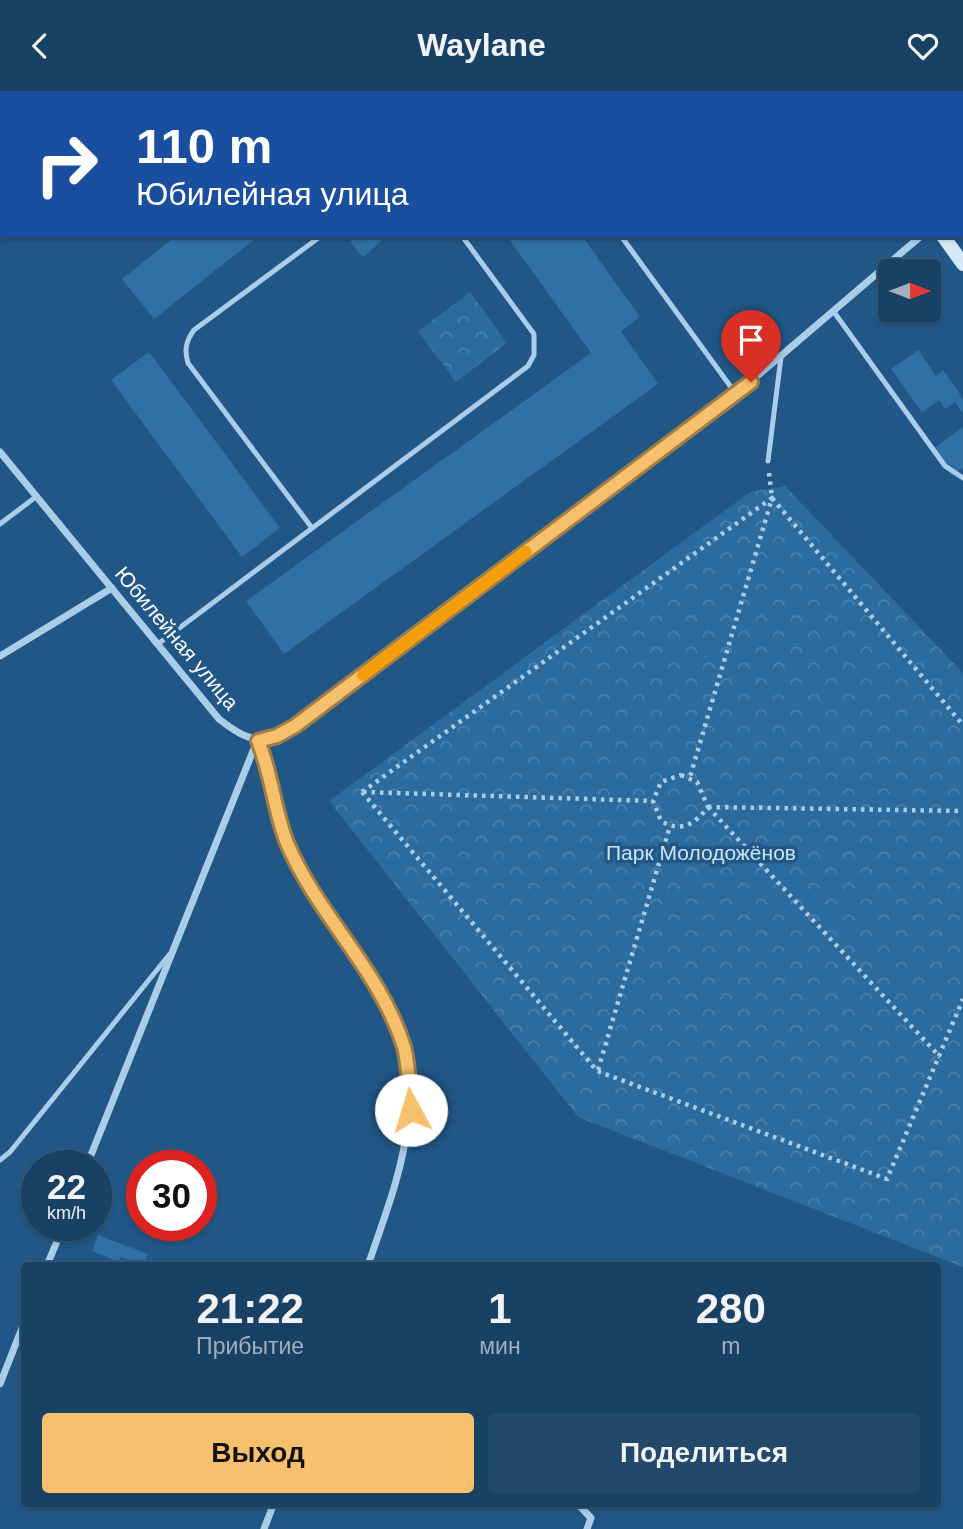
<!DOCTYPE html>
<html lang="ru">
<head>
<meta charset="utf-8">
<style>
	body { margin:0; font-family:Arial,sans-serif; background:#22486a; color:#f1f3f6; height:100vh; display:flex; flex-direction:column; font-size:26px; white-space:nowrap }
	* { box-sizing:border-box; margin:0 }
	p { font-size:23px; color:#9fafbf }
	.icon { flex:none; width:38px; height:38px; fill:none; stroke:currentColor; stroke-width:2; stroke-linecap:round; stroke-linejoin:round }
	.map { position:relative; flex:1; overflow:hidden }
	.sheet { position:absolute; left:21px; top:1171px; width:920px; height:245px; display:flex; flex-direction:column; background:#194164; border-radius:7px; box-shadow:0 2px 5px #0004,0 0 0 2px #375a78 }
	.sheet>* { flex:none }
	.guide { position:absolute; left:0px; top:0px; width:964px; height:147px; box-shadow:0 2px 5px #0004,0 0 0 2px #375a78; background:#1a4fa0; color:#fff; overflow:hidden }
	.needle { width:46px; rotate:90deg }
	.controls { position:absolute; left:878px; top:168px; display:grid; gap:14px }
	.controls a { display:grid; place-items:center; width:63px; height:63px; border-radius:7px; background:#194164; box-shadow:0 2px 5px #0004,0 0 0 2px #375a78; font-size:35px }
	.speed { position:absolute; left:21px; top:1059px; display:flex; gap:14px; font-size:35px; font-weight:700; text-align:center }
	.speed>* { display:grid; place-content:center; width:91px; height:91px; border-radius:50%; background:#194164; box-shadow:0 2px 5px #0004,0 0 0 2px #375a78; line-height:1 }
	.speed small { font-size:18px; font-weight:400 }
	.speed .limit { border:10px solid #d22; background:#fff; color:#111 }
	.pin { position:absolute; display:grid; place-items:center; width:60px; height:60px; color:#fff; margin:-72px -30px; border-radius:50% 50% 50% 0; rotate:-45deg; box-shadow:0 0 7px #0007 }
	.pin .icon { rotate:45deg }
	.me { position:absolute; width:77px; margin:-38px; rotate:354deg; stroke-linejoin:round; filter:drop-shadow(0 0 5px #0008) }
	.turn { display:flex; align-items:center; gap:24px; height:147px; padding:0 21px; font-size:32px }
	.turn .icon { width:91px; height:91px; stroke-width:2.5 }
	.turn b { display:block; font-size:49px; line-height:60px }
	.eta { display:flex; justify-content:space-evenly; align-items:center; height:119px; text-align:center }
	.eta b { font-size:42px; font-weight:600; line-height:49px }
	.action { display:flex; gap:14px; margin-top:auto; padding:14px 21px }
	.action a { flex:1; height:80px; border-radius:7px; background:#f6c06c; color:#111; font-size:28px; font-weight:600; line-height:80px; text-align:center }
	.action a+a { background:#22486a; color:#f1f3f6 }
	header { display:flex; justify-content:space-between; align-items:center; height:91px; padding:0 21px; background:#194164; font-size:32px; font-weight:600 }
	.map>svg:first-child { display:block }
</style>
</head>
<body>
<header><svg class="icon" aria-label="back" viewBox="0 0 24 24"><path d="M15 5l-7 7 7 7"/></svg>Waylane<svg class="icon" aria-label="heart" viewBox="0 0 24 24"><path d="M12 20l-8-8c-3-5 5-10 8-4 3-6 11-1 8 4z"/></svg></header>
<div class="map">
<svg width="963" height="1438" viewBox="0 0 963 1438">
	<defs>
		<pattern id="park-crowns" width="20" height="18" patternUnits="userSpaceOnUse" patternTransform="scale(1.75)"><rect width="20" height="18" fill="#2b6b9e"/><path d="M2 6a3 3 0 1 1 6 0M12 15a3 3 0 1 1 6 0" fill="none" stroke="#4b81ad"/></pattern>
	</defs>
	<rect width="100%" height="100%" fill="#215786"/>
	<g fill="url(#park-crowns)">
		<path d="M470 201 507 252 456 291 418 240Z"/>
		<path d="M785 395 963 582V1176L578 1026 329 710 750 401Z"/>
	</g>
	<g fill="#3070a4">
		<path d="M176 145H259L154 228 122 188Z"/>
		<path d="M357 145H387L363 166 350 151Z"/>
		<path d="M507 145H582L640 226 621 240 658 293 284 563 246 510 591 262Z"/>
		<path d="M918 259 936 285 943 279 958 300 963 309V322L955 311 945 318 939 309 922 321 891 278Z"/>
		<path d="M149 261 280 437 242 466 111 289Z"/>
		<path d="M963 336V377L952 385 933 358Z"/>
		<path d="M98 1144 148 1163 143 1174 121 1166 119 1171 92 1160Z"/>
	</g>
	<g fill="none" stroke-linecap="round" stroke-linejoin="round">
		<g stroke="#aacdea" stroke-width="4.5" stroke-dasharray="3.5 5" stroke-linecap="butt">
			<path d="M782 0 783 2"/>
			<path d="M769 382 772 407 963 634"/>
			<path d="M681 684 697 691 708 716C695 733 681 742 661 730L653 710 661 691Z"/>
			<path d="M362 701 597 980 887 1088 963 908"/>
			<path d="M362 701 772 407 690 686"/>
			<path d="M363 701 653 710"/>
			<path d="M708 716 940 966"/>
			<path d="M708 716 963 720"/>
			<path d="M598 979 670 735"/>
		</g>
		<g stroke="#aacdea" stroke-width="5">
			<path d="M516 0 517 2"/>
			<path d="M62 2 65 0"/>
			<path d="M509 2 511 0"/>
			<path d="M0 49 2 47"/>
			<path d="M621 145 736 303"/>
			<path d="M834 221 945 375 963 387"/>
			<path d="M768 370 781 266"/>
			<path d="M0 433 37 405"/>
			<path d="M312 437 188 272C184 259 186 250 194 239L321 145"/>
			<path d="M158 553 528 275 534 264V243L462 145"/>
			<path d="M0 1069 10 1061 169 864"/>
		</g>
		<g stroke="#aacdea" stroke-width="7">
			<path d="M0 361 219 628C250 652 261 654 295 635L736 303 921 145"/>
			<path d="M0 565 112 497"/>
			<path d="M258 650C277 696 280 745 306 789 328 827 360 860 380 899 432 1004 404 1071 368 1174"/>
			<path d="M87 1074 257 650"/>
			<path d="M47 1174 64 1134"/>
			<path d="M0 1293 24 1232"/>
			<path d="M577 1412 591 1427 587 1438"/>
			<path d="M264 1438 274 1412"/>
		</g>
		<g stroke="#d5e8f8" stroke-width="14">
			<path d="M833 0 834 2"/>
			<path d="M943 145 963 173"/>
		</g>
	</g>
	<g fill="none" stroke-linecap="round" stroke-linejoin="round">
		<defs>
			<path id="route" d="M411 1019C409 999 409 975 404 956 380 879 318 825 287 752 274 720 272 683 258 650L277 645 295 635 751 291"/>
		</defs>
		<use href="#route" stroke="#a07d46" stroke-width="18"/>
		<use href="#route" stroke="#f6c06c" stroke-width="12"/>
		<path stroke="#f59e0b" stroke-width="12" d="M363 584 526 461"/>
	</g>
	<g text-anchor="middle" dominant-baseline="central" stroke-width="7" stroke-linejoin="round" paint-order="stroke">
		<g font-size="21" fill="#fff" stroke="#215786">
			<text transform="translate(177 547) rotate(50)">Юбилейная улица</text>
		</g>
		<g font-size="21" fill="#cfe5f7" stroke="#215786">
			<text x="701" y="761">Парк Молодожёнов</text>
		</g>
	</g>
</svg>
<div class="controls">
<a><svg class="needle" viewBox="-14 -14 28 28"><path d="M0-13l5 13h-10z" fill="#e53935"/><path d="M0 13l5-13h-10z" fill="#9fafbf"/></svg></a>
</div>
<div class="speed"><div>22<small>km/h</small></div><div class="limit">30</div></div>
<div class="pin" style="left:751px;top:291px;background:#d93025"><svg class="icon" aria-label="arrive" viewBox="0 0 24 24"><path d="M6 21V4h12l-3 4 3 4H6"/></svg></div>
<svg class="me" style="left:411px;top:1019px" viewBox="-20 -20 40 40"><circle r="19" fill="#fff"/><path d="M0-13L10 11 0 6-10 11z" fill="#f6c06c"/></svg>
<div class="guide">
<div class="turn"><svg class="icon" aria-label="right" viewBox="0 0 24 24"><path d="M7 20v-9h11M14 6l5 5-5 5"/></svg><div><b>110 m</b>Юбилейная улица</div></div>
</div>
<section class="sheet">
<div class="eta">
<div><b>21:22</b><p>Прибытие</p></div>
<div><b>1</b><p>мин</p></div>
<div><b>280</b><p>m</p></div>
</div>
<div class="action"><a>Выход</a><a>Поделиться</a></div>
</section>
</div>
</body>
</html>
